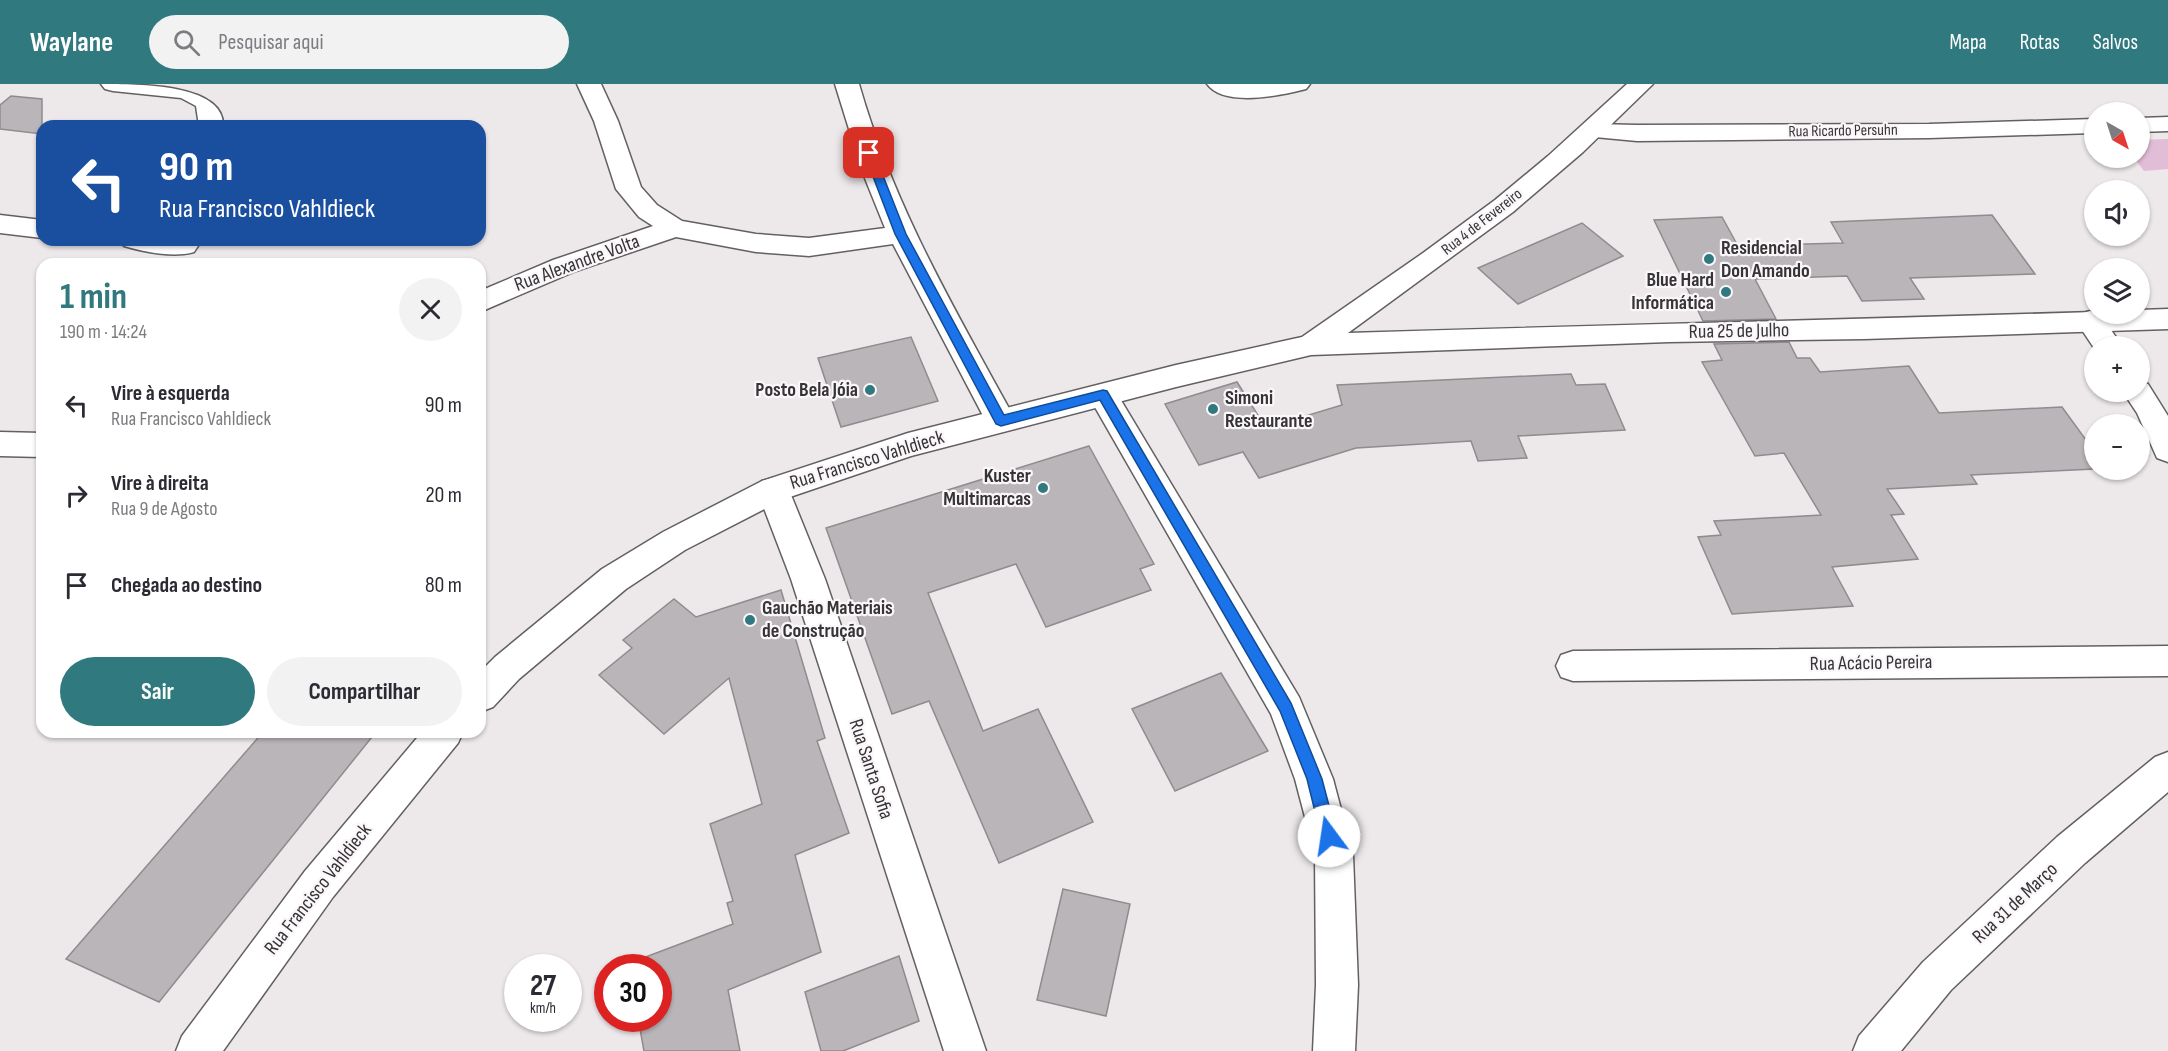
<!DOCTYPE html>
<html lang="pt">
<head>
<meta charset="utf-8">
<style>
	body { margin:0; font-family:"Sofia Sans Condensed",sans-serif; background:#f2f2f3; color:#2b2b33; height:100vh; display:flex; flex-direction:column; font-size:22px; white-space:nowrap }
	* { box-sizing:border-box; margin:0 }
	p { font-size:20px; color:#7c7c81 }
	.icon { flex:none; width:33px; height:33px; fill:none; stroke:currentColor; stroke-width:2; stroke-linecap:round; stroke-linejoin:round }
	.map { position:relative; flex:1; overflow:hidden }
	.drawer { position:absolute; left:36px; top:174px; width:450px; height:480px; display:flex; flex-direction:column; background:#fff; border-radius:18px; box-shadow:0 2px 4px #0004 }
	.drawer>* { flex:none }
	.top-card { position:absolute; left:36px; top:36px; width:450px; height:126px; border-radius:18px; box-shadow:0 2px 4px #0004; background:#1a4fa0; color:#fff; overflow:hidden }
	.needle { width:39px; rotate:141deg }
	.buttons { position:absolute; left:2084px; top:18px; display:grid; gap:12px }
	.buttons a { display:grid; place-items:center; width:66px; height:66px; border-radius:50%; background:#fff; box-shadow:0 2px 4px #0004; font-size:30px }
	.speed { position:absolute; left:504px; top:870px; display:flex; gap:12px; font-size:30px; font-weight:700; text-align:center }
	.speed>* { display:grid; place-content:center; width:78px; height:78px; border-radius:50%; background:#fff; box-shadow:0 2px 4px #0004; line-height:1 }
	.speed small { font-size:15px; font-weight:400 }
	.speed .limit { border:9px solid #d22; background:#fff; color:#111 }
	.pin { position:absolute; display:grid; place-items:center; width:51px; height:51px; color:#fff; margin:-26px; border-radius:12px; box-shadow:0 3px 9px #0006 }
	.me { position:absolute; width:66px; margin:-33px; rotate:346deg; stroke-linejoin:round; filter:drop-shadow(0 0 4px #0008) }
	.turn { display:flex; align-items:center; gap:21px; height:126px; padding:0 24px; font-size:27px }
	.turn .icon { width:78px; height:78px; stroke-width:2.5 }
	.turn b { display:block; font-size:42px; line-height:51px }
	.round { display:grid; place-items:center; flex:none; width:63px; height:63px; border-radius:32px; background:#f2f2f3 }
	.headline { display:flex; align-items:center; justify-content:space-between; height:102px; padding:0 24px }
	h1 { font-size:36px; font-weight:700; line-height:45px; color:#30797f }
	.cta { display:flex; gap:12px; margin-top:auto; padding:12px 24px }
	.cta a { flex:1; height:69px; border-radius:36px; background:#30797f; color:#fff; font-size:24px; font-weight:700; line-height:69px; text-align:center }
	.cta a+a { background:#f2f2f3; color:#2b2b33 }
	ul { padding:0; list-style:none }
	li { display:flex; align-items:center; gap:18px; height:90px; padding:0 24px }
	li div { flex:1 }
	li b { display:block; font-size:22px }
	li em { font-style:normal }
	header { display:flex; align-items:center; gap:36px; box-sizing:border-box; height:84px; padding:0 30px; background:#30797f; color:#fff }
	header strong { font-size:28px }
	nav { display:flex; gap:33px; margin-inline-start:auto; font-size:21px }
	.search { width:420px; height:54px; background:#f2f2f3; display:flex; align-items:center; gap:15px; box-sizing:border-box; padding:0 21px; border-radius:33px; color:#7c7c81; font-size:22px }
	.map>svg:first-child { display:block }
</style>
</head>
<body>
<header>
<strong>Waylane</strong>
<div class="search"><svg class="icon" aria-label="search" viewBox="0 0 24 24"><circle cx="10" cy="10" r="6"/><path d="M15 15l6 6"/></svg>Pesquisar aqui</div>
<nav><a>Mapa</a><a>Rotas</a><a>Salvos</a></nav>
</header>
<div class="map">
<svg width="2168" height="967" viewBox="0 0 2168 967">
	<rect width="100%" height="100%" fill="#ede9eb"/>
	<path fill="#e2bdd7" d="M2168 55V85L2144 87 2134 74H2139V56Z"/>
	<g fill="#b9b5b8" stroke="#8f8b8e" stroke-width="1.5">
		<path d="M11 12 42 15V50L0 45V21Z"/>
		<path d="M1992 131 2035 190 1910 194 1924 215 1862 217 1847 192 1755 195 1776 235 1703 237 1654 136 1722 133 1738 162 1843 159 1831 138Z"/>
		<path d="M1582 139 1623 172 1518 220 1478 184Z"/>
		<path d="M911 253 938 317 841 343 818 274Z"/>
		<path d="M1789 258 1797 274H1810L1820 288 1909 282 1939 329 2062 323 2094 367V385L1971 391 1977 400 1887 405 1904 430 1891 431 1918 475 1832 483 1853 522 1732 530 1698 453 1721 451 1714 437 1821 431 1784 369 1755 372 1702 278 1722 276 1714 260Z"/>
		<path d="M1571 290 1576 301 1605 300 1625 346 1518 352 1527 374 1478 377 1471 357 1356 364 1259 394 1243 368 1199 381 1165 320 1237 298 1266 344 1342 321 1337 301Z"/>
		<path d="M1089 362 1154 480 1140 485 1151 506 1046 543 1016 480 928 509 983 647 1038 625 1093 738 999 779 929 617 892 630 826 444Z"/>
		<path d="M781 506 825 654 817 657 849 749 795 771 821 868 728 906 740 967H644L638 934H658V884H628L627 880 733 840 727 819 733 817 710 740 762 720 729 594 664 650 599 591 632 564 623 556 674 515 696 533Z"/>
		<path d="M1221 589 1268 667 1175 707 1132 625Z"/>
		<path d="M263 648H376L159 918 66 875Z"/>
		<path d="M1063 805 1130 820 1106 932 1037 916Z"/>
		<path d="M899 872 919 937 843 967H821L805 908Z"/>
	</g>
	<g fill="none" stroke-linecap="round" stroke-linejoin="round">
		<defs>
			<g id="street">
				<path d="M101 0C139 0 225 0 223 42H199L196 22 181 14 113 7 105 5Z"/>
				<path d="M577 0H601L618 37 641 103 657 121 682 137 756 150 809 154 885 144 862 87 835 0H859C894 123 955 226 1016 337L1012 345 1001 348 990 345 893 160 809 172 756 168 676 153 573 188 480 228V207L553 176 653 142 639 133 616 105 594 37Z"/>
				<path d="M1207 0H1310L1306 5C1283 11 1224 24 1207 0Z"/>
				<path d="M2168 33V47L2139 48V34Z"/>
				<path d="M2094 35V49L1929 54 1637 57 1584 52 1581 47 1584 42 1593 40 1637 41 1929 40Z"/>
				<path d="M0 131 42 136V154L0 149Z"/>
				<path d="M120 156H195L198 162 194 168C174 174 144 168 124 162Z"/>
				<path d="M2090 227 2100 230 2122 262 2094 264 2076 237 2080 230Z"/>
				<path d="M2139 297 2148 300 2168 332V378L2157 374 2137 329 2123 308H2139Z"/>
				<path d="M1103 300 1113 303 1299 613 1333 695 1353 771 1358 901 1355 967H1313L1316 901 1315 771 1295 695 1271 630 1088 311 1093 303Z"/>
				<path d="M0 348 42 349V373L0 372Z"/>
				<path d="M773 394 784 397 789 406 825 495 986 967H944L791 495 757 406 762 397Z"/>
				<path d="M2168 562V592L1573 597 1561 593 1556 582 1561 571 1573 567Z"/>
				<path d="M2168 668V708L2085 779 1951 906 1901 967H1853L1859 952 1923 878 2057 753 2155 673Z"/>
			</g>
			<g id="secondary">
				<path d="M1627 0H1653L1583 68 1513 128 1348 249C1597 241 1845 236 2094 228V230H2139V226L2168 225V245L1864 255 1669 258 1311 271 1176 303 911 372 784 415 685 466 626 505 519 595 493 623 480 628V588L495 573 602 485 663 448 762 397 908 349 1176 281 1302 253 1423 169 1495 116 1548 72Z"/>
				<path d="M422 648H463L458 659 333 813 223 967H176L182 952 305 787Z"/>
			</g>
		</defs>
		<use href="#street" stroke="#646062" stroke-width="3"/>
		<use href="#secondary" stroke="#646062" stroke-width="3"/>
		<use href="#street" fill="#fff" fill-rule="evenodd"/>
		<use href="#secondary" fill="#fff" fill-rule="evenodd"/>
	</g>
	<path fill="#1a73e8" stroke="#114b97" stroke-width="1.5" d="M869 66 874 69 906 150 1004 331 1103 306 1107 307 1291 619 1322 695 1337 752 1335 757 1329 760 1324 757 1321 752 1307 695 1280 627 1100 316 1001 342 996 340 895 150 864 69Z"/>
	<g fill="#30797f" stroke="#faf6f9" stroke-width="2">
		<circle cx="1709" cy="175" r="6"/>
		<circle cx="1726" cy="208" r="6"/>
		<circle cx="870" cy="306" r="6"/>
		<circle cx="1213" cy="325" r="6"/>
		<circle cx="1043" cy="404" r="6"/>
		<circle cx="750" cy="536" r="6"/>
	</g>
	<g text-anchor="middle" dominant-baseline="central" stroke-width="4.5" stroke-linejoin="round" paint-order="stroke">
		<g font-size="16" fill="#363536" stroke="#faf6f9">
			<text transform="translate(1843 47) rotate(-1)">Rua Ricardo Persuhn</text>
			<text transform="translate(1482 138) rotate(-38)">Rua 4 de Fevereiro</text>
		</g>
		<g font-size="20" font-weight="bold" fill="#363536" stroke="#faf6f9" text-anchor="start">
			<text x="1721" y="164">Residencial<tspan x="1721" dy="23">Don Amando</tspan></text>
			<text x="1714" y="196" text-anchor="end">Blue Hard<tspan x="1714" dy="23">Informática</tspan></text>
			<text x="858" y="306" text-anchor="end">Posto Bela Jóia</text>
			<text x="1225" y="314">Simoni<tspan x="1225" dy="23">Restaurante</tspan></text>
			<text x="1031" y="392" text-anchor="end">Kuster<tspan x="1031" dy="23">Multimarcas</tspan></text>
			<text x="762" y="524">Gauchão Materiais<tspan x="762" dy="23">de Construção</tspan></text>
		</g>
		<g font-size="20" fill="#363536" stroke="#faf6f9">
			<text transform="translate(577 179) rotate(-20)">Rua Alexandre Volta</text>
			<text transform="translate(1739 247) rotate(-1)">Rua 25 de Julho</text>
			<text transform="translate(867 376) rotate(-17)">Rua Francisco Vahldieck</text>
			<text transform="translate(1871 579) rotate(-1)">Rua Acácio Pereira</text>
			<text transform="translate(871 685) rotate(72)">Rua Santa Sofia</text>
			<text transform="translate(318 805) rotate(-52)">Rua Francisco Vahldieck</text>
			<text transform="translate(2015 819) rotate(-43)">Rua 31 de Março</text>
		</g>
	</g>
</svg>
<div class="buttons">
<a><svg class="needle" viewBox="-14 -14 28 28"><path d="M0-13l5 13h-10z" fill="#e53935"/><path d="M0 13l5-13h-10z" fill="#7c7c81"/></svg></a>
<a><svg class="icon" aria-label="sound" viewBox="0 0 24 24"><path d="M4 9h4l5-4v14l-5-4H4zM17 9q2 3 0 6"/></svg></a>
<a><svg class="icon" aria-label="layers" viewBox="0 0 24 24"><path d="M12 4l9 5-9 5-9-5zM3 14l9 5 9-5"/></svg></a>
<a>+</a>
<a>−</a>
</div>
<div class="speed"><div>27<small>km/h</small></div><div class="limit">30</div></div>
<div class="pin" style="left:869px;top:69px;background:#d93025"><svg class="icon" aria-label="arrive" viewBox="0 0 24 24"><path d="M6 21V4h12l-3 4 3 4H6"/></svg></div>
<svg class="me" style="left:1329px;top:752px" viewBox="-20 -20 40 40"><circle r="19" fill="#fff"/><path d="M0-13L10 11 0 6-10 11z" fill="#1a73e8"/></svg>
<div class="top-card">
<div class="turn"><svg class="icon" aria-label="left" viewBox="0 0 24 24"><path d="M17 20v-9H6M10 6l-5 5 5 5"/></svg><div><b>90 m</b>Rua Francisco Vahldieck</div></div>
</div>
<section class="drawer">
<div class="headline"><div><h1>1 min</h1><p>190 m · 14:24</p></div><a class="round"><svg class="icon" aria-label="close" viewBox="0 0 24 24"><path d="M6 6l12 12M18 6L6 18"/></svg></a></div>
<ul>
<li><svg class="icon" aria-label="left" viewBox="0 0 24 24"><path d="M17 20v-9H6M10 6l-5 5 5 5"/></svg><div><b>Vire à esquerda</b><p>Rua Francisco Vahldieck</p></div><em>90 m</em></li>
<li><svg class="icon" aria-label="right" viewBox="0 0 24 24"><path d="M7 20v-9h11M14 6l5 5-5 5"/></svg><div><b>Vire à direita</b><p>Rua 9 de Agosto</p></div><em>20 m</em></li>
<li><svg class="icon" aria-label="arrive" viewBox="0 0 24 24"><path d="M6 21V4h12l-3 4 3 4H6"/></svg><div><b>Chegada ao destino</b></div><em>80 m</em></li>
</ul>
<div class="cta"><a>Sair</a><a>Compartilhar</a></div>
</section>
</div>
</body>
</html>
